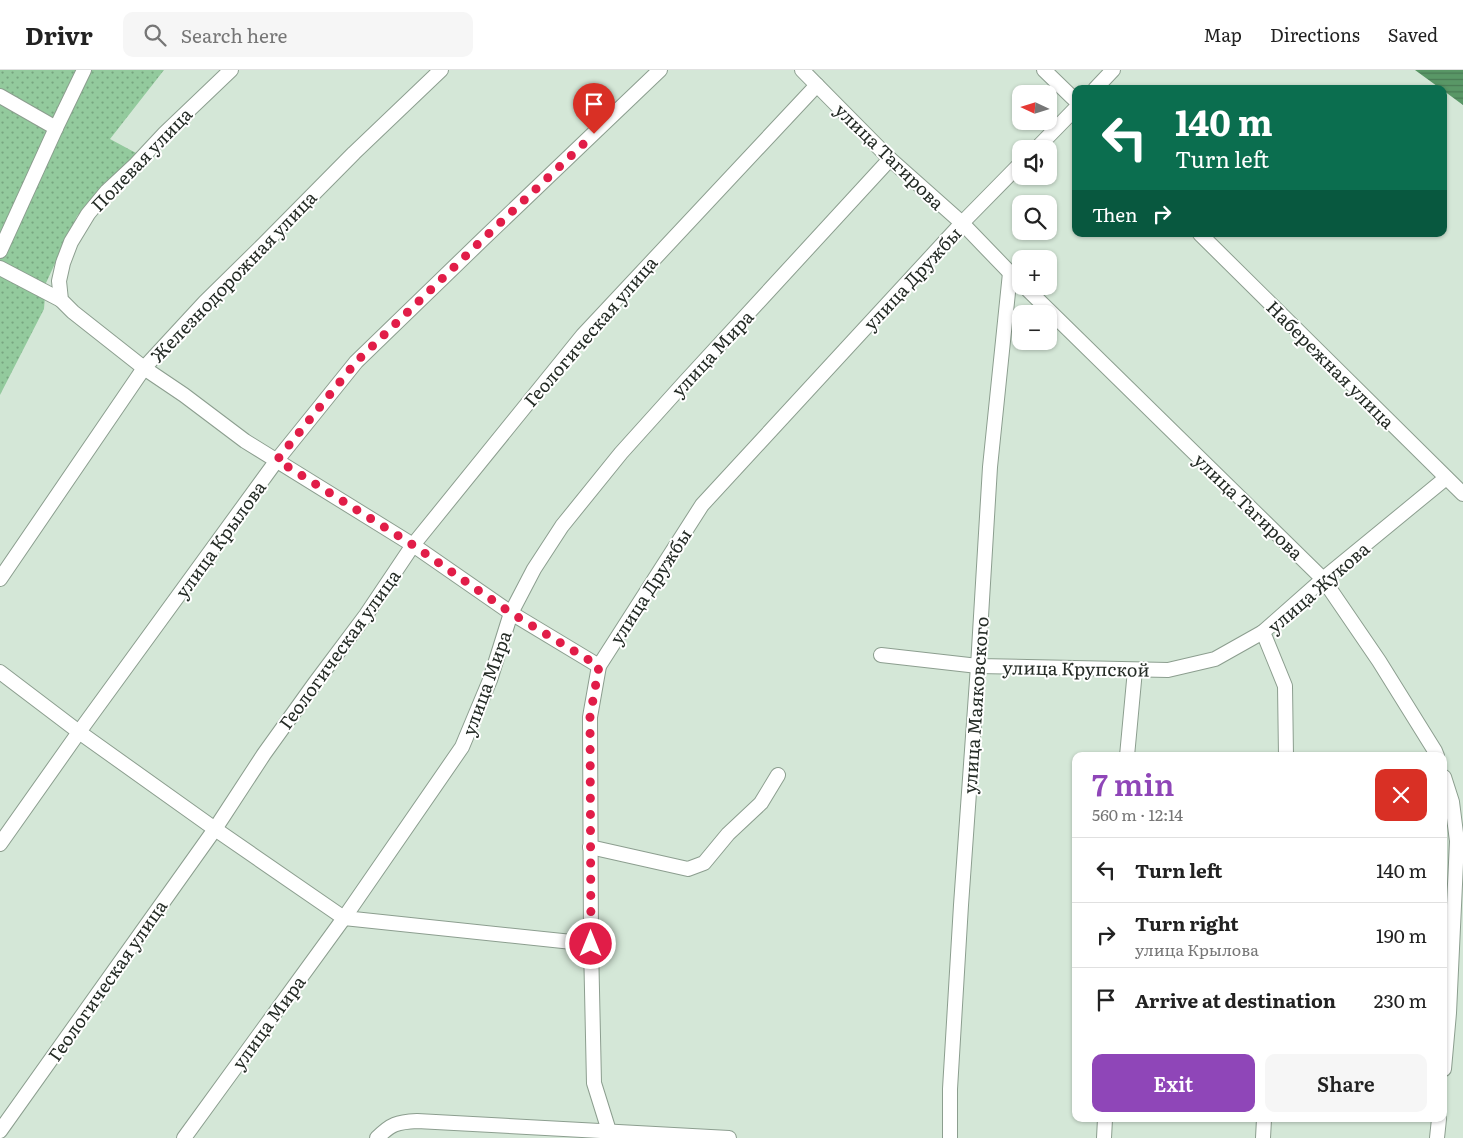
<!DOCTYPE html>
<html lang="en">
<head>
<meta charset="utf-8">
<style>
	body { margin:0; font-family:Literata,serif; background:#f6f6f6; color:#222; height:100vh; display:flex; flex-direction:column; font-size:19px; white-space:nowrap }
	* { box-sizing:border-box; margin:0 }
	p { font-size:16px; color:#767676 }
	.icon { flex:none; width:28px; height:28px; fill:none; stroke:currentColor; stroke-width:2; stroke-linecap:round; stroke-linejoin:round }
	.map { position:relative; flex:1; overflow:hidden }
	.details { position:absolute; left:1072px; top:682px; width:375px; height:370px; display:flex; flex-direction:column; background:#fff; border-radius:10px; box-shadow:0 1px 4px #0004 }
	.details>* { flex:none }
	.guide { position:absolute; left:1072px; top:15px; width:375px; height:152px; border-radius:10px; box-shadow:0 1px 4px #0004; background:#0b6e4f; color:#fff; overflow:hidden }
	.needle { width:32px; rotate:274deg }
	.buttons { position:absolute; left:1012px; top:15px; display:grid; gap:10px }
	.buttons a { display:grid; place-items:center; width:45px; height:45px; border-radius:10px; background:#fff; box-shadow:0 1px 4px #0004; font-size:25px }
	.pin { position:absolute; display:grid; place-items:center; width:42px; height:42px; color:#fff; margin:-51px -21px; border-radius:50% 50% 50% 0; rotate:-45deg; box-shadow:0 0 5px #0007 }
	.pin .icon { rotate:45deg }
	.me { position:absolute; width:55px; margin:-28px; rotate:0deg; stroke-linejoin:round; filter:drop-shadow(0 0 4px #0008) }
	.turn { display:flex; align-items:center; gap:18px; height:105px; padding:0 20px; font-size:22px }
	.turn .icon { width:65px; height:65px; stroke-width:2.5 }
	.turn b { display:block; font-size:35px; line-height:42px }
	.then { display:flex; align-items:center; height:48px; padding:0 20px; background:#0003; gap:10px; font-size:19px }
	.round { display:grid; place-items:center; flex:none; width:52px; height:52px; border-radius:10px; background:#f6f6f6 }
	.overview { display:flex; align-items:center; justify-content:space-between; height:85px; padding:0 20px }
	h1 { font-size:30px; font-weight:600; line-height:38px; color:#8f46b8 }
	.button { display:flex; gap:10px; margin-top:auto; padding:10px 20px }
	.button a { flex:1; height:58px; border-radius:10px; background:#8f46b8; color:#fff; font-size:20px; font-weight:600; line-height:58px; text-align:center }
	.button a+a { background:#f6f6f6; color:#222 }
	ul { padding:0; list-style:none }
	li { display:flex; align-items:center; gap:15px; height:65px; padding:0 20px; border-top:1px solid #e0e0e0 }
	li div { flex:1 }
	li b { display:block; font-size:19px }
	li em { font-style:normal }
	header { display:flex; align-items:center; gap:30px; box-sizing:border-box; height:70px; padding:0 25px; background:#fff; border-bottom:1px solid #e0e0e0 }
	header strong { font-size:24px }
	nav { display:flex; gap:28px; margin-inline-start:auto; font-size:18px }
	.search { width:350px; height:45px; background:#f6f6f6; display:flex; align-items:center; gap:12px; box-sizing:border-box; padding:0 18px; border-radius:10px; color:#767676; font-size:19px }
	.map>svg:first-child { display:block }
</style>
</head>
<body>
<header>
<strong>Drivr</strong>
<div class="search"><svg class="icon" aria-label="search" viewBox="0 0 24 24"><circle cx="10" cy="10" r="6"/><path d="M15 15l6 6"/></svg>Search here</div>
<nav><a>Map</a><a>Directions</a><a>Saved</a></nav>
</header>
<div class="map">
<svg width="1463" height="1068" viewBox="0 0 1463 1068">
	<defs>
		<pattern id="park-dots" width="8" height="8" patternUnits="userSpaceOnUse" patternTransform="scale(1.25)"><rect width="8" height="8" fill="#93ca9d"/><path d="M2 2h.1M6 6h.1" fill="none" stroke="#78a480" stroke-width="1.8" stroke-linecap="round"/></pattern>
		<pattern id="water-rules" width="6" height="5" patternUnits="userSpaceOnUse" patternTransform="scale(1.25)"><rect width="6" height="5" fill="#599766"/><path d="M0 2.5h6" fill="none" stroke="#497b54"/></pattern>
	</defs>
	<rect width="100%" height="100%" fill="#d4e7d7"/>
	<path fill="url(#park-dots)" d="M0 0H164L110 69 136 83 77 146 46 213 44 239 0 325Z"/>
	<path fill="url(#water-rules)" d="M1415 0H1463V35L1444 21V19H1441Z"/>
	<g fill="none" stroke-linecap="round" stroke-linejoin="round">
		<defs>
			<g id="street">
				<path d="M231 0 165 63 136 94 107 121 88 144 71 172 63 193 59 211 61 230 73 242 144 298 184 325 245 371 413 475 511 543 599 596"/>
				<path d="M802 0 890 89 962 153 1016 209"/>
				<path d="M1044 0 1076 31"/>
				<path d="M1095 19 1113 0"/>
				<path d="M0 26 56 58"/>
				<path d="M1036 79 1076 38"/>
				<path d="M1200 164 1463 424"/>
				<path d="M0 181 56 58 84 0"/>
				<path d="M0 198 61 230"/>
				<path d="M1024 216 1323 509 1379 591 1435 681 1437 686"/>
				<path d="M0 509 144 298 205 232 264 174 354 83 441 0"/>
				<path d="M881 585 978 596 1168 600 1215 589 1263 562"/>
				<path d="M0 602 79 662 215 759 344 848 591 874"/>
				<path d="M1127 686 1135 600"/>
				<path d="M1286 686 1285 616 1263 562 1323 509 1446 408"/>
				<path d="M1444 707 1452 732 1457 771 1449 943 1444 999"/>
				<path d="M0 774 79 662 277 390 356 292 482 170 660 0"/>
				<path d="M590 777 688 799 704 793 728 764 761 733 778 705"/>
				<path d="M0 1061 215 759 264 684 315 613 366 545 413 475 583 265 817 15"/>
				<path d="M184 1068 344 848 462 677 490 610 511 543 534 499 562 456 621 383 684 313 890 89"/>
				<path d="M377 1068C391 1054 397 1052 417 1051L729 1068"/>
				<path d="M610 1068 609 1061 594 1013 591 874 590 647 599 596 702 435 962 153 1021 93"/>
				<path d="M950 1068V1019L961 835 978 596 990 397 1010 203"/>
				<path d="M1104 1068 1105 1049"/>
				<path d="M1263 1068 1264 1049"/>
				<path d="M1437 1068 1439 1049"/>
			</g>
		</defs>
		<use href="#street" stroke="#8c9e8f" stroke-width="16"/>
		<use href="#street" stroke="#fff" stroke-width="14"/>
	</g>
	<g fill="none" stroke-linecap="round" stroke-linejoin="round">
		<path stroke="#e11d48" stroke-width="9" stroke-dasharray="0 16.2" d="M591 874 590 647 599 596 511 543 413 475 277 390 356 292 482 170 594 64"/>
	</g>
	<g text-anchor="middle" dominant-baseline="central" stroke-width="4" stroke-linejoin="round" paint-order="stroke">
		<g font-size="18" fill="#242b25" stroke="#fff">
			<text transform="translate(890 86) rotate(44)">улица Тагирова</text>
			<text transform="translate(141 89) rotate(-46)">Полевая улица</text>
			<text transform="translate(233 206) rotate(-46)">Железнодорожная улица</text>
			<text transform="translate(912 208) rotate(-47)">улица Дружбы</text>
			<text transform="translate(590 261) rotate(-49)">Геологическая улица</text>
			<text transform="translate(712 283) rotate(-47)">улица Мира</text>
			<text transform="translate(1331 294) rotate(45)">Набережная улица</text>
			<text transform="translate(1249 436) rotate(44)">улица Тагирова</text>
			<text transform="translate(220 469) rotate(-54)">улица Крылова</text>
			<text transform="translate(650 516) rotate(-57)">улица Дружбы</text>
			<text transform="translate(1318 517) rotate(-41)">улица Жукова</text>
			<text transform="translate(339 579) rotate(-54)">Геологическая улица</text>
			<text transform="translate(1076 598) rotate(1)">улица Крупской</text>
			<text transform="translate(486 613) rotate(-70)">улица Мира</text>
			<text transform="translate(975 635) rotate(-86)">улица Маяковского</text>
			<text transform="translate(107 910) rotate(-55)">Геологическая улица</text>
			<text transform="translate(268 952) rotate(-54)">улица Мира</text>
		</g>
	</g>
</svg>
<div class="buttons">
<a><svg class="needle" viewBox="-14 -14 28 28"><path d="M0-13l5 13h-10z" fill="#e53935"/><path d="M0 13l5-13h-10z" fill="#767676"/></svg></a>
<a><svg class="icon" aria-label="sound" viewBox="0 0 24 24"><path d="M4 9h4l5-4v14l-5-4H4zM17 9q2 3 0 6"/></svg></a>
<a><svg class="icon" aria-label="search" viewBox="0 0 24 24"><circle cx="10" cy="10" r="6"/><path d="M15 15l6 6"/></svg></a>
<a>+</a>
<a>−</a>
</div>
<div class="pin" style="left:594px;top:64px;background:#d93025"><svg class="icon" aria-label="arrive" viewBox="0 0 24 24"><path d="M6 21V4h12l-3 4 3 4H6"/></svg></div>
<svg class="me" style="left:591px;top:874px" viewBox="-20 -20 40 40"><circle r="17" fill="#e11d48" stroke="#fff" stroke-width="3"/><path d="M0-11L8 9 0 5-8 9z" fill="#fff"/></svg>
<div class="guide">
<div class="turn"><svg class="icon" aria-label="left" viewBox="0 0 24 24"><path d="M17 20v-9H6M10 6l-5 5 5 5"/></svg><div><b>140 m</b>Turn left</div></div>
<div class="then">Then<svg class="icon" aria-label="right" viewBox="0 0 24 24"><path d="M7 20v-9h11M14 6l5 5-5 5"/></svg></div>
</div>
<section class="details">
<div class="overview"><div><h1>7 min</h1><p>560 m · 12:14</p></div><a class="round" style="background:#d93025;color:#fff"><svg class="icon" aria-label="close" viewBox="0 0 24 24"><path d="M6 6l12 12M18 6L6 18"/></svg></a></div>
<ul>
<li><svg class="icon" aria-label="left" viewBox="0 0 24 24"><path d="M17 20v-9H6M10 6l-5 5 5 5"/></svg><div><b>Turn left</b></div><em>140 m</em></li>
<li><svg class="icon" aria-label="right" viewBox="0 0 24 24"><path d="M7 20v-9h11M14 6l5 5-5 5"/></svg><div><b>Turn right</b><p>улица Крылова</p></div><em>190 m</em></li>
<li><svg class="icon" aria-label="arrive" viewBox="0 0 24 24"><path d="M6 21V4h12l-3 4 3 4H6"/></svg><div><b>Arrive at destination</b></div><em>230 m</em></li>
</ul>
<div class="button"><a>Exit</a><a>Share</a></div>
</section>
</div>
</body>
</html>
